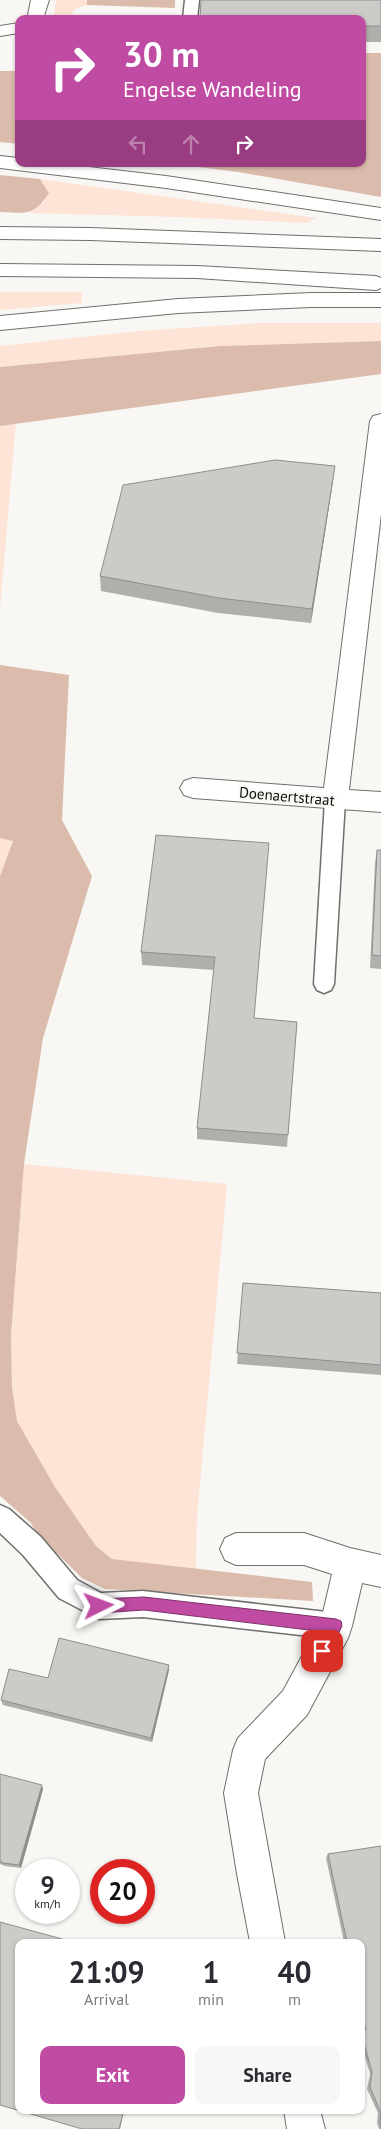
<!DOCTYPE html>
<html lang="en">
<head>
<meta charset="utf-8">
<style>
	body { margin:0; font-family:"PT Sans",sans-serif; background:#f7f7f7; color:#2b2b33; height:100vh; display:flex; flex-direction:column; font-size:19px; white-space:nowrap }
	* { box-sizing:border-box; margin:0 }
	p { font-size:16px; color:#7c7c81 }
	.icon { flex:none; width:28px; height:28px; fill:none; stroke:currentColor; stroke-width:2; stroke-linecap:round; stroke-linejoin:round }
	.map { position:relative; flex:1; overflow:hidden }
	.side { position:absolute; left:15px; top:1939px; width:350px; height:175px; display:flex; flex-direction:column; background:#fff; border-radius:10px; box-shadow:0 1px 4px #0004 }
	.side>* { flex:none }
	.top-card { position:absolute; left:15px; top:15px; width:351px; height:152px; border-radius:10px; box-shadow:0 1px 4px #0004; background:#c04ba3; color:#fff; overflow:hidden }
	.speed { position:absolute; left:15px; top:1859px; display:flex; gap:10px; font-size:25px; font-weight:700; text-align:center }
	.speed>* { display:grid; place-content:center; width:65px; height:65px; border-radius:50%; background:#fff; box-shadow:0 1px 4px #0004; line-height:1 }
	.speed small { font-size:12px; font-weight:400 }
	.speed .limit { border:8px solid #d22; background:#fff; color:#111 }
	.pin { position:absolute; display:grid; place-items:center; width:42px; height:42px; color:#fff; margin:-21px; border-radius:10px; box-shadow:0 2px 8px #0006 }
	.me { position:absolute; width:55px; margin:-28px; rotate:87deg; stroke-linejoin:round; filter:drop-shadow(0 0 4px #0008) }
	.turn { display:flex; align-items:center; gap:18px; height:105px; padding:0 25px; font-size:22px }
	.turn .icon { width:65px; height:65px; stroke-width:2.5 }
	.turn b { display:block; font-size:35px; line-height:42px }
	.lanes { display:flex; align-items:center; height:48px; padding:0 25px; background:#0003; justify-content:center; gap:25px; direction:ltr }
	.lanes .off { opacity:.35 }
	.eta { display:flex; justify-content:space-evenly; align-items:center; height:85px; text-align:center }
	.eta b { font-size:30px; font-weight:800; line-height:35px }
	.button { display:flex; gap:10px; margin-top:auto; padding:10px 25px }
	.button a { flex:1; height:58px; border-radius:10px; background:#c04ba3; color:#fff; font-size:20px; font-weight:800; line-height:58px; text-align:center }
	.button a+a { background:#f7f7f7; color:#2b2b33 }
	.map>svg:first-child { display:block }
</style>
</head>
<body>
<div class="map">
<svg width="381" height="2129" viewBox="0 0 381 2129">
	<rect width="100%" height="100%" fill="#f8f7f3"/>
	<g fill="#fde4d7">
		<path d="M56 0H87V5L75 9 68 19H53Z"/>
		<path d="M40 179 316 218 307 223 176 217 30 213 43 203 49 193Z"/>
		<path d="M0 292H82V303L0 310Z"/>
		<path d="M259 323H381V341L220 346 0 367V346L138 331Z"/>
		<path d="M16 423 0 608V426Z"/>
		<path d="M0 838 13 840 0 876Z"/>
		<path d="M24 1164 227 1184 197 1517 196 1570 112 1559 96 1546 55 1487 17 1421 12 1387 11 1335Z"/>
	</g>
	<g fill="#dbbcac">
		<path d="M87 0H175V8L87 5Z"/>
		<path d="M363 53H381V197L238 172 175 164H362Z"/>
		<path d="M0 71H19V144L0 142Z"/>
		<path d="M0 175 40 179 49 193C33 217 26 213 0 212Z"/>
		<path d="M381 341V374L0 426V367L220 346Z"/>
		<path d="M0 665 69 675 62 820 92 876 43 1038 24 1164 11 1335 12 1387 17 1421 55 1487 96 1546 112 1559 312 1582 313 1601 105 1589 82 1578 38 1535 31 1523 0 1496V876L13 841 0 838Z"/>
	</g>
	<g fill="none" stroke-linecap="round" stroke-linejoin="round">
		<defs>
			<g id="lane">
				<path d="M185 0H199L197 19H183Z"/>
				<path d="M335 792 342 795 345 800 334 984 331 990 324 993 317 990 314 984 325 800 328 795Z"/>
				<path d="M0 1505 9 1509 41 1537 77 1580 101 1593 143 1591 336 1613 345 1617 349 1626 345 1635 336 1639 143 1617 99 1619 59 1598 23 1555 0 1533Z"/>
			</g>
			<g id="street">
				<path d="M31 0H49L43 19H25L28 15Z"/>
				<path d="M19 23V33L0 36V26Z"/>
				<path d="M381 414V514L349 790 381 792V812L193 798 184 795 180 788 184 781 193 778 324 788 370 421 373 416Z"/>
				<path d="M236 1533H304L350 1548 381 1555V1587L362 1583 352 1626 348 1638 307 1715 265 1759 258 1793 285 1942H250L237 1874 224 1793 233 1750 238 1738 283 1691 321 1621 332 1574 304 1565H236L225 1560 220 1549 225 1538Z"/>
				<path d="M284 2110H320L325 2129H287Z"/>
			</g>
			<g id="highway">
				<path d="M0 156 19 158V164H63L166 176 381 208V220L166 188 0 168Z"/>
				<path d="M0 227 90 228 381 239V251L90 240 0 239Z"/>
				<path d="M0 264 197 266 376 276 381 278V288L376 290 197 278 0 276Z"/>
				<path d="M311 293H381V307H311L178 313 0 330V316L178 299Z"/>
			</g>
		</defs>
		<use href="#lane" stroke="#706f6b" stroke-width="3"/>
		<use href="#street" stroke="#706f6b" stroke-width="2"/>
		<use href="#highway" stroke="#706f6b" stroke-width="2"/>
		<use href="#lane" fill="#fff" fill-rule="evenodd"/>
		<use href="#street" fill="#fff" fill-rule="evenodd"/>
		<use href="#highway" fill="#fff" fill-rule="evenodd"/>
	</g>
	<g fill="#b0afac">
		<path d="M381 0V42H362V19Z"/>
		<path d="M333 481 311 623 218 613 101 591 100 576Z"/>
		<path d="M156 835 254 1018 297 1022 287 1147 197 1139V1128L214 970 142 965 141 952Z"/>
		<path d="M377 850H381V969L370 968 375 863Z"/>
		<path d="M243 1283 381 1293V1375L237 1364Z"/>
		<path d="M169 1670 152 1742 3 1705 1 1700Z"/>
		<path d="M0 1774 43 1789 21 1868 5 1866 0 1864Z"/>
		<path d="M381 1846V2129H379L377 2123 378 2113 367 2089 370 2074 361 2043V2032L363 2031 361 2022V1942H344L326 1858 328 1854Z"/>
	</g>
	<g fill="#908e8c">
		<path d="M335 466 333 481 311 623 312 609Z"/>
		<path d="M169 1665V1670L152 1742 151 1738Z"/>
		<path d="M42 1785 43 1789 21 1868 19 1865Z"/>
		<path d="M124 2110 120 2129H119Z"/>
	</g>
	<g fill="#cdcbc8" stroke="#908e8c">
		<path d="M201 0H381V26H362V19H200Z"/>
		<path d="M275 460 335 466 312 609 219 598 100 576 123 485Z"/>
		<path d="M156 835 269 843 254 1018 297 1022 288 1135 197 1128 215 957 141 952Z"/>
		<path d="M377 850H381V956L372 955Z"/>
		<path d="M243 1283 381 1293V1365L237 1353Z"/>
		<path d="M59 1638 169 1665 151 1738 1 1700 9 1669 48 1678Z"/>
		<path d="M0 1774 42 1785 19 1865 3 1863 0 1861Z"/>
		<path d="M381 1846V2127L380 2122 381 2113 370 2087 372 2072 361 2033V2032L366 2030 361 2010V1942H347L328 1854Z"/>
		<path d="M0 1922 73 1942H19V2110H124L119 2129H82L0 2105Z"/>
	</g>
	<path fill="#c04ba3" stroke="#7d316a" d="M144 1597 336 1619 341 1621 342 1626 327 1656 322 1658 317 1656 315 1651 325 1632 144 1610 99 1613 94 1611 92 1606 94 1601 99 1599Z"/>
	<g text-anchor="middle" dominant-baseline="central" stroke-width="4" stroke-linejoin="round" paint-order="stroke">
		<g font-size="15" fill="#0f0e0d" stroke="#f8f7f3">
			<text transform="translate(287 796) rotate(5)">Doenaertstraat</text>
		</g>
	</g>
</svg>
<div class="speed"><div>9<small>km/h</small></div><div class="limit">20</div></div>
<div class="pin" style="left:322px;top:1651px;background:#d93025"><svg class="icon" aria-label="arrive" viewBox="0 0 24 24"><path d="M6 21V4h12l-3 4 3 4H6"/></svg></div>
<svg class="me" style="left:99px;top:1606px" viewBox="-20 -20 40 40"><path d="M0-17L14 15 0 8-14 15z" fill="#c04ba3" stroke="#fff" stroke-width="4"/></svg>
<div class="top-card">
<div class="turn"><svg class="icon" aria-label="right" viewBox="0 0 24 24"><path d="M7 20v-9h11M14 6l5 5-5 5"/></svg><div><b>30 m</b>Engelse Wandeling</div></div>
<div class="lanes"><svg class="icon off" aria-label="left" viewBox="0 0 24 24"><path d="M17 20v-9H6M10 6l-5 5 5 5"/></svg><svg class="icon off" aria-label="ahead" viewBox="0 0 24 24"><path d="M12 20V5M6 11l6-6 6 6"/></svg><svg class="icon" aria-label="right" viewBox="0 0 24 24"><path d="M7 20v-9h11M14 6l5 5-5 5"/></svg></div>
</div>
<section class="side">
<div class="eta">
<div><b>21:09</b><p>Arrival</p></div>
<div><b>1</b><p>min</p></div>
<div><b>40</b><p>m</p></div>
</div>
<div class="button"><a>Exit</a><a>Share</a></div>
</section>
</div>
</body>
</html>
